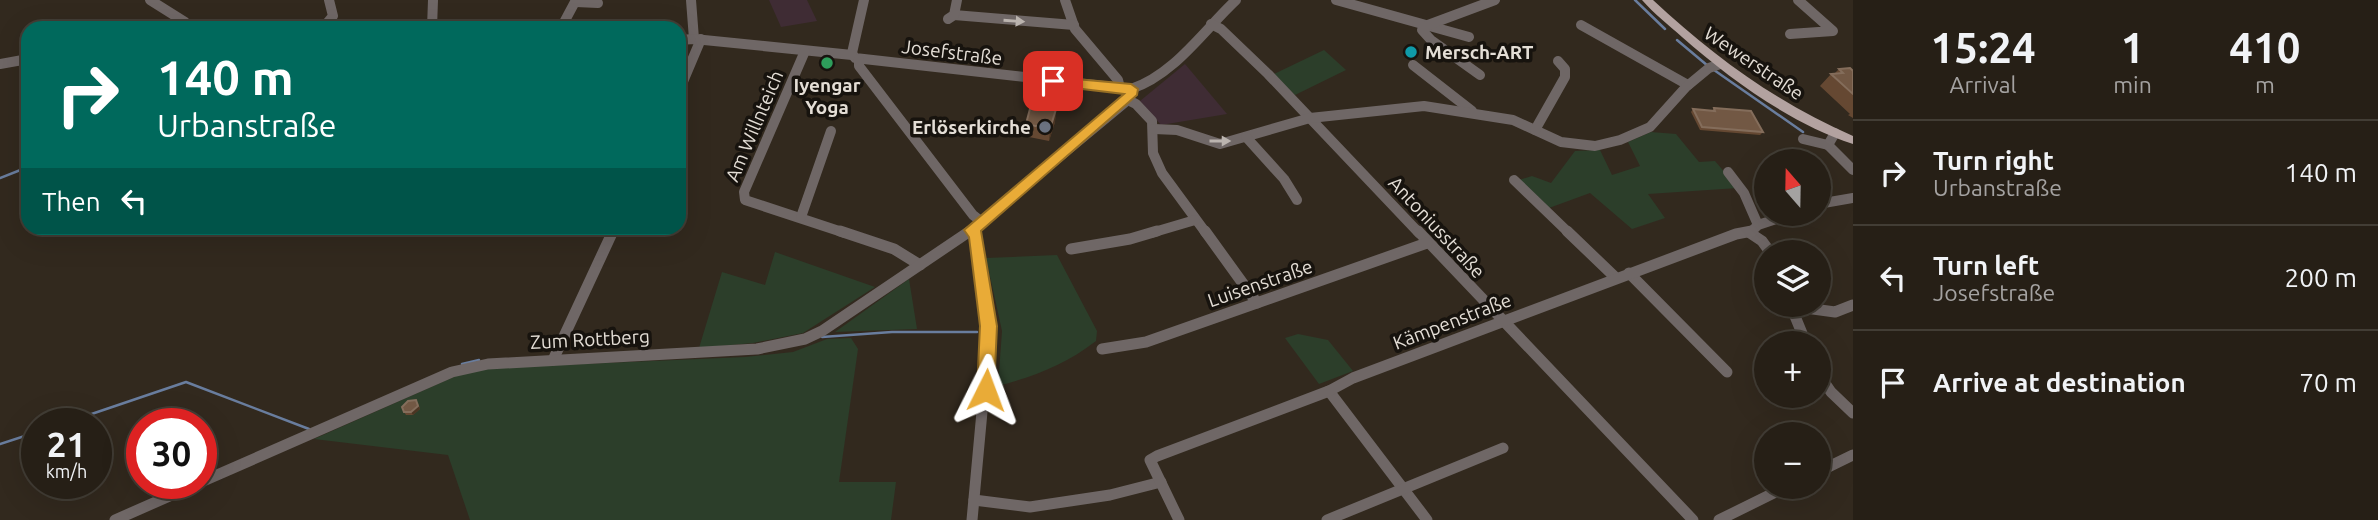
<!DOCTYPE html>
<html lang="en">
<head>
<meta charset="utf-8">
<style>
	body { margin:0; font-family:Ubuntu,sans-serif; background:#2e271f; color:#f1f3f6; height:100vh; display:flex; flex-direction:column; font-size:26px; white-space:nowrap }
	* { box-sizing:border-box; margin:0 }
	p { font-size:23px; color:#a4a2a1 }
	.icon { flex:none; width:38px; height:38px; fill:none; stroke:currentColor; stroke-width:2; stroke-linecap:round; stroke-linejoin:round }
	.map { position:relative; flex:1; overflow:hidden }
	.side { display:flex; flex-direction:column; background:#261f16; width:525px }
	.side>* { flex:none }
	.banner { position:absolute; left:21px; top:21px; width:665px; height:214px; border-radius:21px; box-shadow:0 7px 28px #0002,0 0 0 2px #423d35; background:#00695c; color:#fff; overflow:hidden }
	.needle { width:46px; rotate:340deg }
	.tools { position:absolute; left:1754px; top:149px; display:grid; gap:14px }
	.tools a { display:grid; place-items:center; width:77px; height:77px; border-radius:50%; background:#261f16; box-shadow:0 7px 28px #0002,0 0 0 2px #423d35; font-size:35px }
	.speed { position:absolute; left:21px; top:408px; display:flex; gap:14px; font-size:35px; font-weight:700; text-align:center }
	.speed>* { display:grid; place-content:center; width:91px; height:91px; border-radius:50%; background:#261f16; box-shadow:0 7px 28px #0002,0 0 0 2px #423d35; line-height:1 }
	.speed small { font-size:18px; font-weight:400 }
	.speed .limit { border:10px solid #d22; background:#fff; color:#111 }
	.pin { position:absolute; display:grid; place-items:center; width:60px; height:60px; color:#fff; margin:-30px; border-radius:14px; box-shadow:0 4px 10px #0006 }
	.me { position:absolute; width:77px; margin:-38px; rotate:3deg; stroke-linejoin:round; filter:drop-shadow(0 0 5px #0008) }
	.turn { display:flex; align-items:center; gap:24px; height:147px; padding:0 21px; font-size:32px }
	.turn .icon { width:91px; height:91px; stroke-width:2.5 }
	.turn b { display:block; font-size:49px; line-height:60px }
	.then { display:flex; align-items:center; height:66px; padding:0 21px; background:#0003; gap:14px; font-size:26px }
	.eta { display:flex; justify-content:space-evenly; align-items:center; height:119px; text-align:center }
	.eta b { font-size:42px; font-weight:700; line-height:49px }
	ul { padding:0; list-style:none }
	li { display:flex; align-items:center; gap:21px; height:105px; padding:0 21px; border-top:2px solid #423d35 }
	li div { flex:1 }
	li b { display:block; font-size:26px }
	li em { font-style:normal }
	main { display:flex; flex:1; min-height:0 }
	.map>svg:first-child { display:block }
</style>
</head>
<body>
<main>
<div class="map">
<svg width="1853" height="520" viewBox="0 0 1853 520">
	<rect width="100%" height="100%" fill="#32291e"/>
	<g fill="#3f2c34">
		<path d="M769 0H807L817 21 781 27Z"/>
		<path d="M1185 64 1227 114 1161 125 1140 101Z"/>
	</g>
	<g fill="#2c3e2a">
		<path d="M1324 50 1346 70 1295 95 1274 74Z"/>
		<path d="M1651 132 1676 134 1699 162 1715 161 1738 188 1648 194 1665 218 1632 229 1590 193 1549 208 1519 180 1532 176 1551 183 1575 151 1600 150 1612 175 1640 166 1628 142Z"/>
		<path d="M775 252 875 287 803 333 753 343 699 348 722 272 765 285Z"/>
		<path d="M1057 255 1097 331 1096 341C1065 365 1035 376 998 386L1002 331 986 258Z"/>
		<path d="M909 279 917 329 835 332Z"/>
		<path d="M1298 334 1328 340 1353 371 1319 384 1285 338Z"/>
		<path d="M851 338 858 349 839 482H896L891 520H470L448 455 314 439 456 376 488 368 745 357 793 352 827 339Z"/>
	</g>
	<g fill="none" stroke-linecap="round" stroke-linejoin="round">
		<g stroke="#697d9e" stroke-width="2.5">
			<path d="M1635 0 1665 29"/>
			<path d="M1677 40 1708 66"/>
			<path d="M1714 70 1803 132"/>
			<path d="M0 178 28 167"/>
			<path d="M822 337 892 332H977"/>
			<path d="M462 364 479 360"/>
			<path d="M62 424 186 382 309 429"/>
			<path d="M0 444 37 432"/>
		</g>
		<g stroke="#6f6766" stroke-width="10">
			<path d="M150 0 185 22V28"/>
			<path d="M691 0 694 39"/>
			<path d="M864 0 852 53 855 58 1131 89C1174 75 1204 30 1236 0"/>
			<path d="M1065 0 1075 29 1118 80 1120 88"/>
			<path d="M1336 0 1469 37"/>
			<path d="M576 2 598 3"/>
			<path d="M954 15 1074 25"/>
			<path d="M948 19 954 15 957 0"/>
			<path d="M1211 24 1221 29 1268 74 1419 233"/>
			<path d="M1581 25 1688 85"/>
			<path d="M270 28H308"/>
			<path d="M323 28 333 16 329 0"/>
			<path d="M432 28 433 0"/>
			<path d="M561 28 576 0"/>
			<path d="M1790 34 1833 31 1798 0"/>
			<path d="M679 40 694 39 852 55"/>
			<path d="M805 51 744 192 745 200 845 233"/>
			<path d="M859 59V66L973 215 982 222"/>
			<path d="M0 64 28 59"/>
			<path d="M1413 65 1472 111"/>
			<path d="M1480 75 1431 40 1422 30 1428 25 1495 0"/>
			<path d="M679 91 701 39"/>
			<path d="M1128 100 1136 104 1152 121 1153 153 1162 173 1206 233"/>
			<path d="M1154 129 1177 130 1220 144 1310 118 1424 106 1513 120 1561 142 1595 146 1620 140 1650 127 1686 87 1709 68 1720 64"/>
			<path d="M1535 130 1565 77V69L1558 61"/>
			<path d="M1835 133 1828 145 1853 170"/>
			<path d="M1246 137 1284 179 1297 200"/>
			<path d="M1803 139 1828 145"/>
			<path d="M1728 172 1744 193 1758 225"/>
			<path d="M1514 180 1569 233"/>
			<path d="M1818 204 1853 198"/>
			<path d="M801 217 831 131"/>
			<path d="M972 230 974 233"/>
			<path d="M613 233 615 228"/>
			<path d="M968 233 1128 100 1131 89"/>
			<path d="M1151 233 1195 220"/>
			<path d="M1750 233 1758 225 1791 214"/>
		</g>
		<g stroke="#6f6766" stroke-width="11">
			<path d="M840 231 894 249 920 265"/>
			<path d="M1205 231 1257 303"/>
			<path d="M1418 231 1693 520"/>
			<path d="M1567 231 1616 278"/>
			<path d="M1750 233 1762 241 1770 252"/>
			<path d="M1071 249 1130 239 1157 231"/>
			<path d="M1629 273 1727 372"/>
			<path d="M1790 304 1806 343"/>
			<path d="M1791 306 1835 312 1853 305"/>
			<path d="M1102 349 1146 342 1427 243"/>
			<path d="M553 360 613 231"/>
			<path d="M1818 373 1831 392 1853 413"/>
			<path d="M1329 391 1427 520"/>
			<path d="M1818 472 1853 455"/>
			<path d="M201 482 452 372 488 364 757 349 805 339 822 331 970 231"/>
			<path d="M974 500 1030 507 1110 495 1161 482"/>
			<path d="M115 520 199 483"/>
			<path d="M972 520 989 336 976 235 973 231"/>
			<path d="M1179 520 1150 460 1157 456 1329 391 1353 378 1736 234 1752 231"/>
			<path d="M1327 520 1503 448"/>
			<path d="M1719 520 1788 486"/>
		</g>
		<path fill="#b3a2a0" fill-rule="evenodd" d="M1642 0H1653C1713 56 1777 103 1853 136V144C1790 123 1731 80 1682 37 1669 25 1654 14 1642 0Z"/>
	</g>
	<g fill="#654832">
		<path d="M1839 69 1853 71V118L1848 115 1850 114 1820 86 1831 74 1835 73Z"/>
		<path d="M1714 108 1763 132 1760 135 1700 130 1691 112 1693 109 1712 111Z"/>
		<path d="M1056 109 1055 122 1049 141 1024 136 1026 124Z"/>
		<path d="M418 403 420 409 413 415H406L404 412Z"/>
	</g>
	<g fill="#4b3523">
		<path d="M1056 109 1055 122 1049 141 1050 129Z"/>
		<path d="M416 400 420 409 413 415 411 412Z"/>
	</g>
	<g fill="#725844" stroke="#846d5b" stroke-width="2">
		<path d="M1850 68 1853 71V94L1831 74 1843 73 1839 69Z"/>
		<path d="M1031 105 1056 109 1050 129 1026 124Z"/>
		<path d="M1714 108 1751 111 1763 132 1702 127 1693 109 1715 111Z"/>
		<path d="M416 400 418 406 411 412H404L402 407 408 401Z"/>
	</g>
	<defs><path id="oneway-solid" d="M-6-.8H1V-3.2L6.5 0L1 3.2V.8H-6Z" transform="scale(1.75)"/></defs>
	<g fill="#bbb4af">
		<use href="#oneway-solid" transform="translate(1014 21) rotate(4)"/>
		<use href="#oneway-solid" transform="translate(1220 141)"/>
	</g>
	<path fill="#e9ab37" stroke="#976f24" stroke-width="2" d="M1053 77 1131 84 1138 89 1137 95 981 231 997 326 994 390 992 395 986 398 979 395 977 390 980 326 969 237 964 230 1124 94 1049 85V78Z"/>
	<circle fill="#0f9aa8" stroke="#17130e" stroke-width="2.5" cx="1411" cy="52" r="7"/>
	<circle fill="#2e9e5b" stroke="#17130e" stroke-width="2.5" cx="827" cy="63" r="7"/>
	<circle fill="#6b7280" stroke="#17130e" stroke-width="2.5" cx="1045" cy="127" r="7"/>
	<g text-anchor="middle" dominant-baseline="central" stroke-width="7" stroke-linejoin="round" paint-order="stroke">
		<g font-size="19" fill="#e4ded6" stroke="#17130e">
			<text transform="translate(952 52) rotate(7)">Josefstraße</text>
			<text transform="translate(1754 63) rotate(34)">Wewerstraße</text>
			<text transform="translate(754 126) rotate(-67)">Am Willnteich</text>
			<text transform="translate(1437 227) rotate(47)">Antoniusstraße</text>
			<text transform="translate(1260 283) rotate(-19)">Luisenstraße</text>
			<text transform="translate(1452 321) rotate(-21)">Kämpenstraße</text>
			<text transform="translate(590 339) rotate(-3)">Zum Rottberg</text>
		</g>
		<g font-size="19" font-weight="bold" fill="#e4ded6" stroke="#17130e" text-anchor="start">
			<text x="1425" y="52">Mersch-ART</text>
			<text x="827" y="85" text-anchor="middle">Iyengar<tspan x="827" dy="22">Yoga</tspan></text>
			<text x="1031" y="127" text-anchor="end">Erlöserkirche</text>
		</g>
	</g>
</svg>
<div class="tools">
<a><svg class="needle" viewBox="-14 -14 28 28"><path d="M0-13l5 13h-10z" fill="#e53935"/><path d="M0 13l5-13h-10z" fill="#a4a2a1"/></svg></a>
<a><svg class="icon" aria-label="layers" viewBox="0 0 24 24"><path d="M12 4l9 5-9 5-9-5zM3 14l9 5 9-5"/></svg></a>
<a>+</a>
<a>−</a>
</div>
<div class="speed"><div>21<small>km/h</small></div><div class="limit">30</div></div>
<div class="pin" style="left:1053px;top:81px;background:#d93025"><svg class="icon" aria-label="arrive" viewBox="0 0 24 24"><path d="M6 21V4h12l-3 4 3 4H6"/></svg></div>
<svg class="me" style="left:986px;top:390px" viewBox="-20 -20 40 40"><path d="M0-17L14 15 0 8-14 15z" fill="#e9ab37" stroke="#fff" stroke-width="4"/></svg>
<div class="banner">
<div class="turn"><svg class="icon" aria-label="right" viewBox="0 0 24 24"><path d="M7 20v-9h11M14 6l5 5-5 5"/></svg><div><b>140 m</b>Urbanstraße</div></div>
<div class="then">Then<svg class="icon" aria-label="left" viewBox="0 0 24 24"><path d="M17 20v-9H6M10 6l-5 5 5 5"/></svg></div>
</div>
</div>
<section class="side">
<div class="eta">
<div><b>15:24</b><p>Arrival</p></div>
<div><b>1</b><p>min</p></div>
<div><b>410</b><p>m</p></div>
</div>
<ul>
<li><svg class="icon" aria-label="right" viewBox="0 0 24 24"><path d="M7 20v-9h11M14 6l5 5-5 5"/></svg><div><b>Turn right</b><p>Urbanstraße</p></div><em>140 m</em></li>
<li><svg class="icon" aria-label="left" viewBox="0 0 24 24"><path d="M17 20v-9H6M10 6l-5 5 5 5"/></svg><div><b>Turn left</b><p>Josefstraße</p></div><em>200 m</em></li>
<li><svg class="icon" aria-label="arrive" viewBox="0 0 24 24"><path d="M6 21V4h12l-3 4 3 4H6"/></svg><div><b>Arrive at destination</b></div><em>70 m</em></li>
</ul>
</section>
</main>
</body>
</html>
